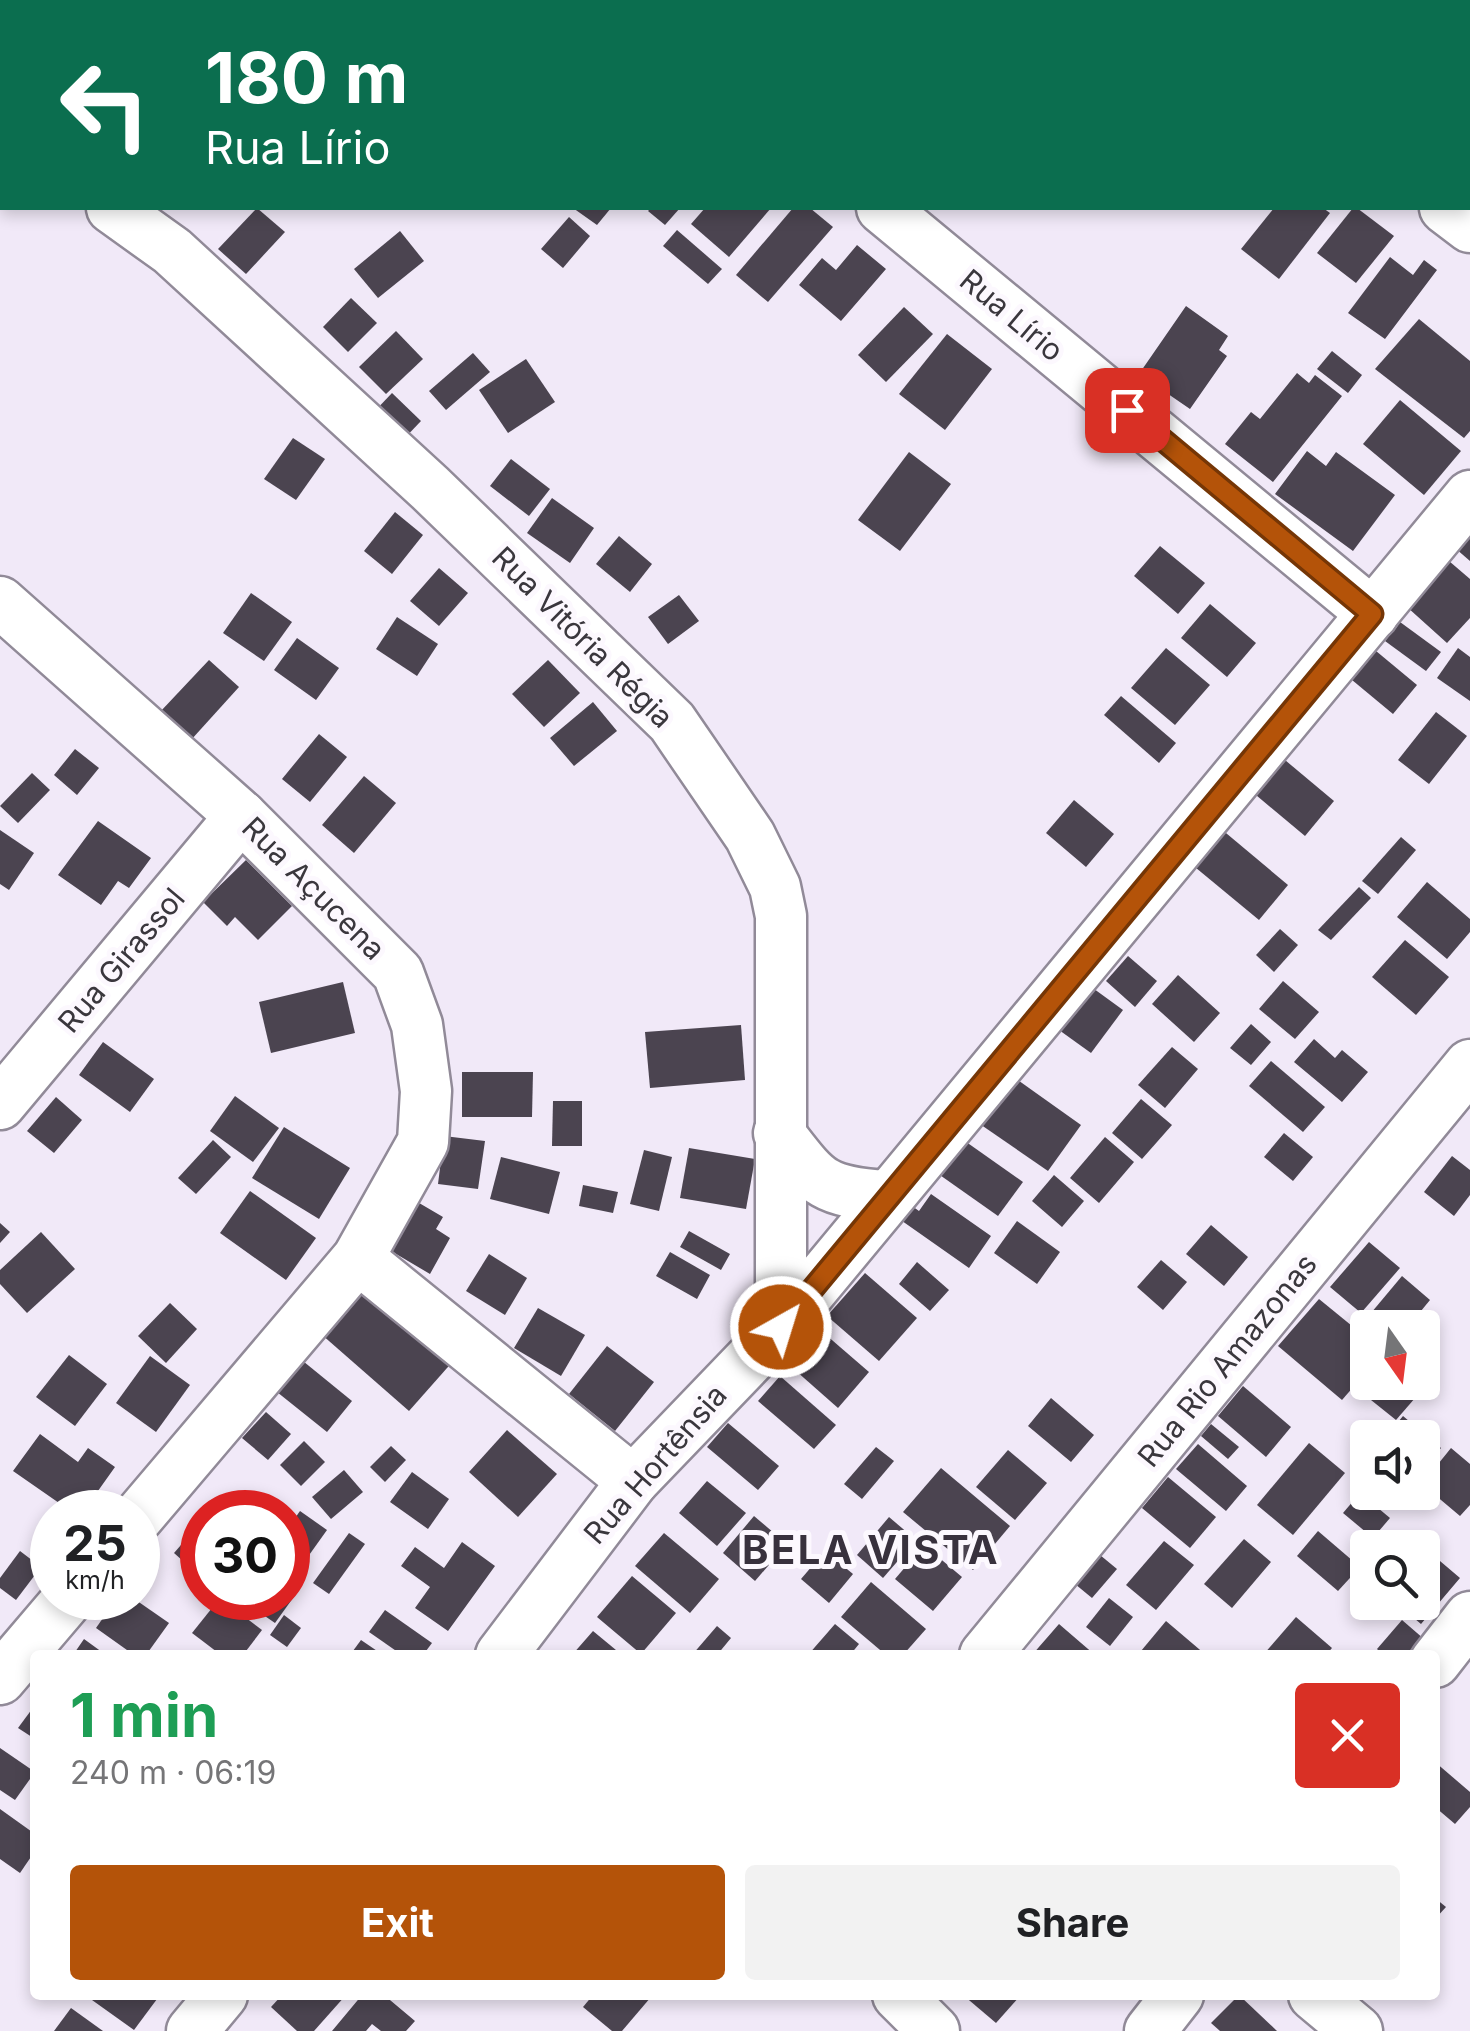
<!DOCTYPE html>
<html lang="en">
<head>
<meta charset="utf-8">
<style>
	body { margin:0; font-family:Inter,sans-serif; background:#f2f2f2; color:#202124; height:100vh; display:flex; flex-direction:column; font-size:38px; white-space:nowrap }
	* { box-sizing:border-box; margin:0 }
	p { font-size:32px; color:#757577 }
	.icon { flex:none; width:55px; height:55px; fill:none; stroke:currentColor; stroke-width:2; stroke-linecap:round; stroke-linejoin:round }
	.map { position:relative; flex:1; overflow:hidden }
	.drawer { position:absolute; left:30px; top:1650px; width:1410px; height:350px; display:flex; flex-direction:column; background:#fff; border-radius:10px; box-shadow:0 5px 15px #0003 }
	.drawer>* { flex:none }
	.hud { position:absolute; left:0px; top:0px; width:1470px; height:210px; box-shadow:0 5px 15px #0003; background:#0b6e4f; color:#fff; overflow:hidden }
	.needle { width:65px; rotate:166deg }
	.tools { position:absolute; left:1350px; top:1310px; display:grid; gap:20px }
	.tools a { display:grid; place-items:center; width:90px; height:90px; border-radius:10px; background:#fff; box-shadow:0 5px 15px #0003; font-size:50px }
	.speed { position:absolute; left:30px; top:1490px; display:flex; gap:20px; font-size:50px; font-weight:700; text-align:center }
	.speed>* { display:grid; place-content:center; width:130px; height:130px; border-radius:50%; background:#fff; box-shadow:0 5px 15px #0003; line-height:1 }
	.speed small { font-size:25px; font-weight:400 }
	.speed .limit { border:15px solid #d22; background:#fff; color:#111 }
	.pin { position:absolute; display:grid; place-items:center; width:85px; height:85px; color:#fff; margin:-42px; border-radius:20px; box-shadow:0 5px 15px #0006 }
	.me { position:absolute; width:110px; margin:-55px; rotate:39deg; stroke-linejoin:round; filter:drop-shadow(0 0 8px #0008) }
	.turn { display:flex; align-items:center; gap:35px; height:210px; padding:0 40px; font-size:45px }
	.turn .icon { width:130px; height:130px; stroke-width:2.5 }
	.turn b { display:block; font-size:70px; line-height:85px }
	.round { display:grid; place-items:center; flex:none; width:105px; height:105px; border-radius:10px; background:#f2f2f2 }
	.headline { display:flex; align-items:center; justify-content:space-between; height:170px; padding:0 40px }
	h1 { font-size:60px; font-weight:700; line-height:75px; color:#1e9e55 }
	.button { display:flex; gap:20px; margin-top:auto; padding:20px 40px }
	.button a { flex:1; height:115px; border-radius:10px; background:#b45309; color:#fff; font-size:40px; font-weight:700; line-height:115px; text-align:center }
	.button a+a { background:#f2f2f2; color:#202124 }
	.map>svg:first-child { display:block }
</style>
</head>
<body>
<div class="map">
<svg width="1470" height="2031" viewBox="0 0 1470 2031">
	<rect width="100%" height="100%" fill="#f1e9f8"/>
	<g fill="#4b4450">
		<path d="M257 208 285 232 246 274 218 249Z"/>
		<path d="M573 208H611L597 225Z"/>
		<path d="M651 208H680L665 225 648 211Z"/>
		<path d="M705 208H771L729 257 691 224Z"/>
		<path d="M793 208H810L833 227 768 302 736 275Z"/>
		<path d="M1274 208H1323L1330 213 1279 279 1241 249Z"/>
		<path d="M1353 208H1357L1394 236 1356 283 1317 253Z"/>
		<path d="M569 217 590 236 563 268 541 249Z"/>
		<path d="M677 230 722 269 708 284 663 246Z"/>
		<path d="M400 231 424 261 378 298 354 269Z"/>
		<path d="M857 245 886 269 841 321 799 285 822 258 836 270Z"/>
		<path d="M1390 257 1413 275 1424 260 1437 270 1385 339 1348 313Z"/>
		<path d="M351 298 377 323 348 352 323 327Z"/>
		<path d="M1186 306 1228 336 1219 350 1227 356 1190 409 1139 374Z"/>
		<path d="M904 307 933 334 886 382 858 355Z"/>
		<path d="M1419 319 1470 361V431L1464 438 1375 369Z"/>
		<path d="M396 331 423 359 386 394 359 367Z"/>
		<path d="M947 334 992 369 945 430 899 394Z"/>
		<path d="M1332 351 1362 375 1348 393 1317 369Z"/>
		<path d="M473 353 490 372 446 410 429 391Z"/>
		<path d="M526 359 555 402 508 433 479 390Z"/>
		<path d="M1297 373 1309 383 1315 375 1342 396 1273 482 1225 444 1251 412 1260 419Z"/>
		<path d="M392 393 421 421 401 442 372 414Z"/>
		<path d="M1400 400 1461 451 1424 495 1363 444Z"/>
		<path d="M293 438 325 459 296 500 264 479Z"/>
		<path d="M1307 451 1326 466 1336 452 1395 495 1353 551 1275 494Z"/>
		<path d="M909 452 951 484 900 551 858 520Z"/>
		<path d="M511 459 550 489 529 516 490 486Z"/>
		<path d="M552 498 594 528 570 563 527 533Z"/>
		<path d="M395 512 423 535 392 574 364 551Z"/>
		<path d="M1470 516V561L1448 542Z"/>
		<path d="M619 536 652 564 630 592 596 564Z"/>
		<path d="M1160 546 1205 583 1178 614 1134 576Z"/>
		<path d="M1449 561 1470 579V618L1447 643 1407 607Z"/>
		<path d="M439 568 468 593 439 626 410 601Z"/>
		<path d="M251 593 292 622 264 661 223 633Z"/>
		<path d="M679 595 699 621 668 644 648 617Z"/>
		<path d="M1210 604 1256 643 1227 677 1181 638Z"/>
		<path d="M397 617 438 644 417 676 376 649Z"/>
		<path d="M1400 622 1441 652 1426 671 1385 641Z"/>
		<path d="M297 638 339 668 316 700 274 670Z"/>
		<path d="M1364 641 1417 685 1393 714 1340 670Z"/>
		<path d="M1166 648 1210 685 1175 725 1131 688Z"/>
		<path d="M1458 648 1470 657V701L1437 678Z"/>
		<path d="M209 660 239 687 191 740 160 712Z"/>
		<path d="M548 660 580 693 544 727 512 694Z"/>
		<path d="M1121 696 1176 743 1159 763 1104 715Z"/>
		<path d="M593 702 617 731 574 766 550 738Z"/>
		<path d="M1436 712 1467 736 1429 784 1398 760Z"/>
		<path d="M319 734 347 757 310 802 282 779Z"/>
		<path d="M75 749 99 768 77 795 54 775Z"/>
		<path d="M1279 755 1334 801 1305 836 1250 790Z"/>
		<path d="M32 773 50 790 18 823 0 806Z"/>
		<path d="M364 776 396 803 354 853 322 825Z"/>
		<path d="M1074 800 1114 834 1086 867 1046 833Z"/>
		<path d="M98 821 151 858 129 888 118 881 101 905 58 875Z"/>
		<path d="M1214 823 1288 885 1259 920 1184 858Z"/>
		<path d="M0 830 34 853 9 890 0 884Z"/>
		<path d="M1401 837 1416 850 1378 894 1362 881Z"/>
		<path d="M246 860 292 906 258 940 235 917 227 926 203 902Z"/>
		<path d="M1427 882 1470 919V932L1447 959 1397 917Z"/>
		<path d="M1359 887 1371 898 1331 940 1318 930Z"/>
		<path d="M1280 929 1298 945 1274 972 1256 955Z"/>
		<path d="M1405 940 1449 977 1416 1015 1372 977Z"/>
		<path d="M1128 956 1157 981 1135 1007 1106 981Z"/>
		<path d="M1178 975 1220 1013 1194 1042 1152 1004Z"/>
		<path d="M1283 981 1319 1012 1295 1039 1259 1009Z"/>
		<path d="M343 982 355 1033 271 1053 259 1002Z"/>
		<path d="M1090 986 1123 1010 1091 1053 1059 1030Z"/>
		<path d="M1251 1024 1271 1042 1251 1065 1230 1048Z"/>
		<path d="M741 1025 745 1080 650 1088 645 1032Z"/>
		<path d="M1314 1039 1335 1058 1342 1050 1368 1072 1342 1102 1294 1062Z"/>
		<path d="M103 1042 154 1079 130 1112 79 1075Z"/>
		<path d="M1172 1047 1198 1069 1165 1108 1138 1085Z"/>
		<path d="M1271 1061 1325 1107 1303 1132 1249 1086Z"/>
		<path d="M462 1072H533L532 1117H462Z"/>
		<path d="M1008 1073 1081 1125 1048 1171 974 1120Z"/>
		<path d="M235 1096 279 1128 253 1162 210 1131Z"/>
		<path d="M56 1097 82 1120 54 1153 27 1131Z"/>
		<path d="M1141 1099 1172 1125 1142 1159 1112 1133Z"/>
		<path d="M553 1101H582V1146H552Z"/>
		<path d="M284 1127 350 1168 319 1219 252 1178Z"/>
		<path d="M1284 1133 1313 1157 1293 1181 1264 1157Z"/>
		<path d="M444 1136 485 1141 478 1189 438 1184Z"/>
		<path d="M1105 1137 1134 1162 1099 1203 1070 1178Z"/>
		<path d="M962 1139 1023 1182 998 1216 937 1173Z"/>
		<path d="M213 1140 231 1157 196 1194 178 1178Z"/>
		<path d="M689 1148 755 1159 746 1209 680 1198Z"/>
		<path d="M644 1150 672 1157 659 1211 630 1204Z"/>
		<path d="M1452 1156 1470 1170V1195L1454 1216 1424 1192Z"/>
		<path d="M501 1157 560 1172 549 1214 490 1199Z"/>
		<path d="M1054 1175 1084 1201 1062 1227 1032 1201Z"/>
		<path d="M583 1185 618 1192 613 1213 579 1206Z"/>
		<path d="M250 1191 316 1238 286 1280 220 1233Z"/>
		<path d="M931 1194 991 1236 969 1268 895 1216 905 1201 919 1211Z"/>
		<path d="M414 1200 443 1217 436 1229 450 1238 430 1274 386 1248Z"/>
		<path d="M1017 1221 1060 1252 1037 1284 994 1253Z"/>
		<path d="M0 1223 10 1232 0 1243Z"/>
		<path d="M1211 1225 1248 1257 1224 1286 1186 1254Z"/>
		<path d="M689 1231 730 1254 721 1270 680 1247Z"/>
		<path d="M41 1232 75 1269 27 1313 0 1284V1270Z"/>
		<path d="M1369 1242 1400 1268 1361 1313 1330 1287Z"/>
		<path d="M670 1252 710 1275 697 1299 656 1276Z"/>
		<path d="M489 1254 527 1278 505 1315 466 1291Z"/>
		<path d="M1161 1260 1187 1282 1163 1310 1137 1287Z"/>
		<path d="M917 1262 949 1290 930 1311 899 1284Z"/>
		<path d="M865 1273 917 1318 879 1361 827 1316Z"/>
		<path d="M359 1275 455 1359 409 1411 313 1327Z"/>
		<path d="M1402 1276 1430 1300 1407 1328H1375L1366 1319Z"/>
		<path d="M1319 1299 1368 1339V1370L1342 1400 1278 1346Z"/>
		<path d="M170 1303 197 1329 166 1363 138 1336Z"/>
		<path d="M538 1308 585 1335 561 1376 514 1348Z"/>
		<path d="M818 1328 869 1372 838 1408 787 1363Z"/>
		<path d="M607 1346 654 1382 615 1431 569 1394Z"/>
		<path d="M69 1355 107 1384 75 1426 36 1397Z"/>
		<path d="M150 1356 190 1385 156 1432 116 1403Z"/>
		<path d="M298 1357 352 1401 327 1432 272 1388Z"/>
		<path d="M780 1376 836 1425 814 1449 758 1401Z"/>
		<path d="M1378 1382H1413L1422 1390 1396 1420 1366 1396Z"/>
		<path d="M1243 1386 1291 1427 1266 1457 1218 1416Z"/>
		<path d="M1051 1398 1094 1435 1071 1462 1028 1426Z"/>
		<path d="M266 1412 291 1434 268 1460 242 1438Z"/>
		<path d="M1403 1416 1441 1448 1422 1469V1438H1385Z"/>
		<path d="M728 1423 779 1466 758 1490 707 1447Z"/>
		<path d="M1211 1424 1239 1447 1228 1459 1201 1436Z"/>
		<path d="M507 1430 557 1474 518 1517 469 1472Z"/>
		<path d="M40 1434 78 1462 88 1448 115 1467 83 1512H72L13 1471Z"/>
		<path d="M304 1441 325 1462 301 1486 280 1465Z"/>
		<path d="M1309 1443 1345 1473 1293 1535 1257 1505Z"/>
		<path d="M1198 1444 1247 1486 1226 1511 1176 1469Z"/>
		<path d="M391 1446 406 1460 385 1482 370 1467Z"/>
		<path d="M876 1447 894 1461 862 1499 844 1484Z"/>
		<path d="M1451 1448 1470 1464V1505L1460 1516 1422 1484Z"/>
		<path d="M1008 1450 1047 1483 1015 1520 976 1487Z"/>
		<path d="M941 1468 1010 1526 973 1570 903 1512Z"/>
		<path d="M344 1470 363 1492 331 1519 312 1497Z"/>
		<path d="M412 1472 449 1499 428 1529 390 1502Z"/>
		<path d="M1168 1477 1216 1517 1190 1548 1142 1508Z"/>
		<path d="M707 1481 746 1513 717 1546 679 1513Z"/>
		<path d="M1360 1493 1390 1518 1373 1538 1343 1513Z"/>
		<path d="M300 1511 327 1530 297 1572 288 1566V1528Z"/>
		<path d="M754 1516 787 1544 755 1581 723 1553Z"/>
		<path d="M889 1517 916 1540 883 1578 857 1555Z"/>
		<path d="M202 1521V1578L174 1553Z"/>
		<path d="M1318 1531 1360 1567 1338 1591 1297 1556Z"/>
		<path d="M349 1533 365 1544 329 1594 313 1583Z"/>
		<path d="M664 1533 719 1579 690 1613 635 1566Z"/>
		<path d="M1407 1533 1460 1578 1421 1624 1395 1602H1422V1548H1395Z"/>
		<path d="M1244 1539 1271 1562 1232 1608 1204 1584Z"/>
		<path d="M1164 1541 1194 1565 1156 1610 1126 1585Z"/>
		<path d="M462 1542 495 1566 448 1631 415 1608 430 1587 401 1566 415 1547 444 1568Z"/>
		<path d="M924 1545 962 1577 933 1611 895 1579Z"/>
		<path d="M20 1551 41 1567 16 1600 0 1588V1578Z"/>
		<path d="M825 1551 853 1574 829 1603 801 1579Z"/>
		<path d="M1100 1555 1117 1569 1092 1598 1075 1584Z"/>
		<path d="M632 1576 676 1613 641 1654 597 1617Z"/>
		<path d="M871 1582 926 1629 903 1655H886L841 1617Z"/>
		<path d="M288 1583 298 1591 275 1623 259 1612 269 1598H288Z"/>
		<path d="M117 1598H133L169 1623 146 1655H134L96 1628Z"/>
		<path d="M220 1598 262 1630 243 1655H221L192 1633Z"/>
		<path d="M1109 1598 1133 1617 1110 1646 1086 1627Z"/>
		<path d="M385 1610 432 1643 423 1655H402L369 1632Z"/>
		<path d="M284 1615 301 1628 287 1647 270 1635Z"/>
		<path d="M1296 1617 1332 1648 1326 1655H1263Z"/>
		<path d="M1402 1620 1424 1639 1410 1655H1383L1377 1649Z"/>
		<path d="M1166 1621 1206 1655H1146L1141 1651Z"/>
		<path d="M835 1624 859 1644 850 1655H808Z"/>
		<path d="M1059 1624 1095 1655H1032Z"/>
		<path d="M717 1626 731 1638 717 1655H692Z"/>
		<path d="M593 1631 622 1655H572Z"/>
		<path d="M84 1639 106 1655H73Z"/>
		<path d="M361 1640 383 1655H350Z"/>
		<path d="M35 1705V1739L18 1728Z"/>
		<path d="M0 1748 35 1772 15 1800 0 1790Z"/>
		<path d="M1435 1762 1470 1792V1807L1455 1824 1435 1807Z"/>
		<path d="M0 1809 35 1834V1851L20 1873 0 1859Z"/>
		<path d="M1435 1898 1446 1907 1435 1919Z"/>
		<path d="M85 1995H160L134 2030Z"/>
		<path d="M282 1995H346L314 2031H297L271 2007Z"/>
		<path d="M362 1995H384L415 2021 406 2031H381L372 2024 366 2031H332Z"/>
		<path d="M593 1995H649L651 1997 622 2031H612L583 2007Z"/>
		<path d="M963 1995H1021L996 2023Z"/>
		<path d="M1239 1995 1277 2031H1220L1211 2023Z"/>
		<path d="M71 2008 103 2031H54Z"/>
	</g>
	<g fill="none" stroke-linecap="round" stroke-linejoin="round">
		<defs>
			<g id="minor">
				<path d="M631 0 634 2"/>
				<path d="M1203 0 1206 2"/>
				<path d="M537 2 545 0"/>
				<path d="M1468 115 1470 111"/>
				<path d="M0 170 2 168"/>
				<path d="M112 208 172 251 430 488 672 722 750 836 775 887 781 916V1327"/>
				<path d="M882 208 1373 614"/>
				<path d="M1445 208 1470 227"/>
				<path d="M0 602 241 816 398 973 417 1025 426 1091 423 1142 358 1258 138 1517"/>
				<path d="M0 1104 241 816"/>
				<path d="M779 1133C818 1183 820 1191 886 1196"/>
				<path d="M358 1258 633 1481"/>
				<path d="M501 1655 633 1481 781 1327 1470 496"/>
				<path d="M985 1655 1470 1065"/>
				<path d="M1435 1662 1470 1617"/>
				<path d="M0 1679 69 1598"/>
				<path d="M898 1995 934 2031"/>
				<path d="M1314 1995 1357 2031"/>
				<path d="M192 2031 222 1995"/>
				<path d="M1150 2031 1178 1995"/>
			</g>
		</defs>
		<use href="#minor" stroke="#918a98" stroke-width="55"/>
		<use href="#minor" stroke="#fff" stroke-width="50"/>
	</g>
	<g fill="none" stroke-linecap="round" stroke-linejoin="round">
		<defs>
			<path id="route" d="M781 1327 1372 614 1127 410"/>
		</defs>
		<use href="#route" stroke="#753606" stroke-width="25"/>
		<use href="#route" stroke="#b45309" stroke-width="18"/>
	</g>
	<g text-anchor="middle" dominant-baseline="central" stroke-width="10" stroke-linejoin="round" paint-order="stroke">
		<g font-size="30" fill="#3a373d" stroke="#fcf8fe">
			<text transform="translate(1012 315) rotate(40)">Rua Lírio</text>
			<text transform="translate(583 637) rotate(45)">Rua Vitória Régia</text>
			<text transform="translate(314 888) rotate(45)">Rua Açucena</text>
			<text transform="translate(121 960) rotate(-50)">Rua Girassol</text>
			<text transform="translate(1227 1360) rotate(-51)">Rua Rio Amazonas</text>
			<text transform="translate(655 1464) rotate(-49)">Rua Hortênsia</text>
		</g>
		<g font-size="40" font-weight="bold" letter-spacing="2.5" fill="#38313d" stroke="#fcf8fe">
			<text x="871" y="1549">BELA VISTA</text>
		</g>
	</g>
</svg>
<div class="tools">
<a><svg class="needle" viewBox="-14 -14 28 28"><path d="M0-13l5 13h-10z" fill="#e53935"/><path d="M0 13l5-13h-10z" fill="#757577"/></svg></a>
<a><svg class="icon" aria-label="sound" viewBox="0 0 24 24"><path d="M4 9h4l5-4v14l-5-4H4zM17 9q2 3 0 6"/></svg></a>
<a><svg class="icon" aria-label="search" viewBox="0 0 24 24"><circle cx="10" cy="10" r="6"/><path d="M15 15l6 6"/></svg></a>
</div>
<div class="speed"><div>25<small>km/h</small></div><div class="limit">30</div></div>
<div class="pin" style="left:1127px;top:410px;background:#d93025"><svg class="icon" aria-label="arrive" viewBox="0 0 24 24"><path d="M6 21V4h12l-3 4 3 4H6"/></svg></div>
<svg class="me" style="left:781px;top:1327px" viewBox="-20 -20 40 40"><circle r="17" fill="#b45309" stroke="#fff" stroke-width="3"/><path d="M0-11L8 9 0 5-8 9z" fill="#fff"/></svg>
<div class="hud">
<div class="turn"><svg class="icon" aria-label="left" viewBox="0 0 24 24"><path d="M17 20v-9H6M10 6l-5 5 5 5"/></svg><div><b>180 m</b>Rua Lírio</div></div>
</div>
<section class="drawer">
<div class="headline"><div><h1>1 min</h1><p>240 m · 06:19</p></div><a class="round" style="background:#d93025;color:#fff"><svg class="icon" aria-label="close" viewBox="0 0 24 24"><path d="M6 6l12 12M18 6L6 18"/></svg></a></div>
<div class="button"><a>Exit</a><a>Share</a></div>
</section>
</div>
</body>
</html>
